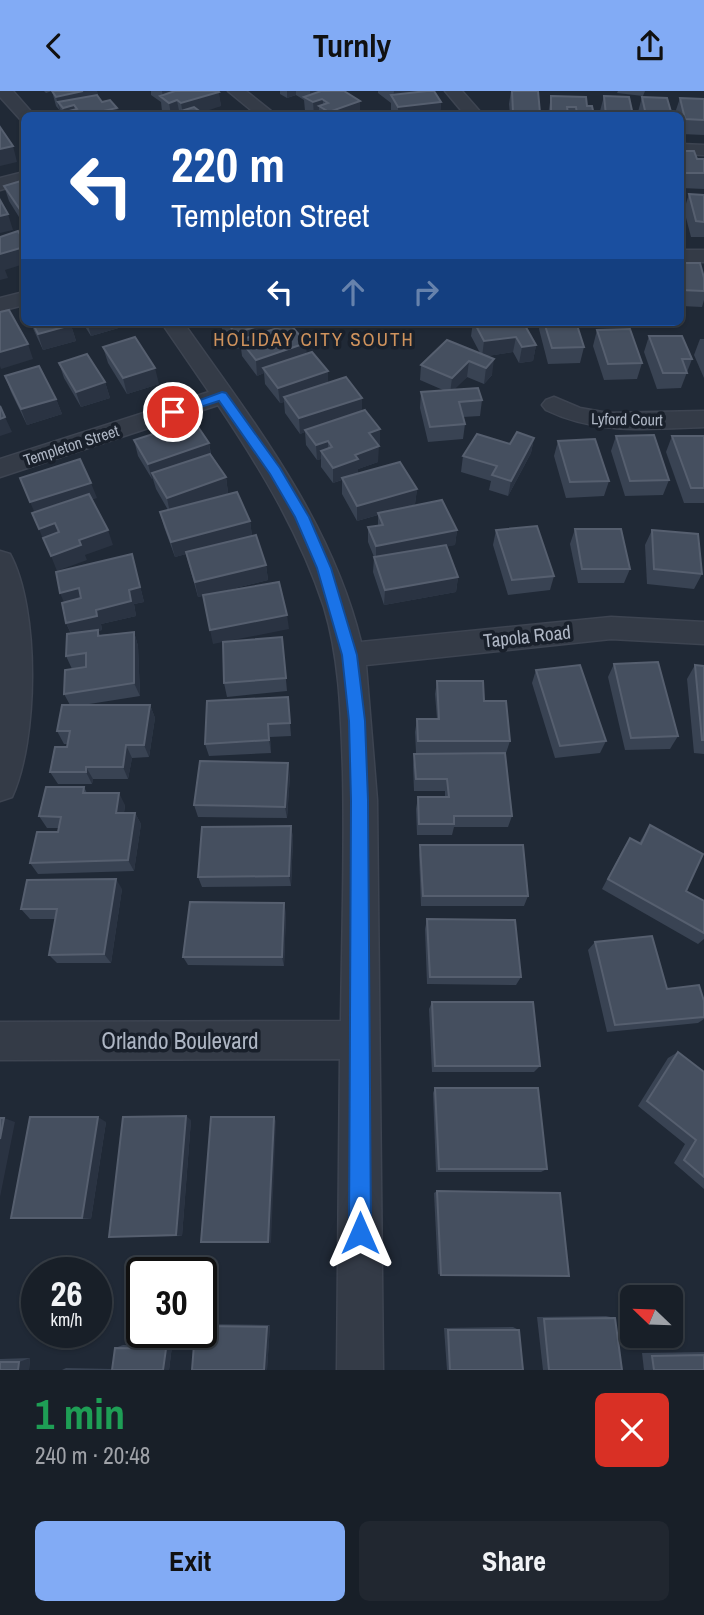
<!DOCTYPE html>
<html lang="en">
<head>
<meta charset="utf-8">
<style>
	body { margin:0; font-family:"Archivo Narrow",sans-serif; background:#212730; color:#f1f3f6; height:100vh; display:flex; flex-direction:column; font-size:26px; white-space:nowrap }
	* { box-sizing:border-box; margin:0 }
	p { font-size:23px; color:#9fa2a8 }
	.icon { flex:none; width:38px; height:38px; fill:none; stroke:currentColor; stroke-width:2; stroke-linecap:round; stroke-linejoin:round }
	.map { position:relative; height:1279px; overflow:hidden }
	.side { display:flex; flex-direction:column; background:#181f28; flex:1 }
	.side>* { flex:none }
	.top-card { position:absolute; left:21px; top:21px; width:663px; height:214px; border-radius:10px; box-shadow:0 2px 5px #0004,0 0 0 2px #363d45; background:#1a4fa0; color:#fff; overflow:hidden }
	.needle { width:46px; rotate:293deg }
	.fabs { position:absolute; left:620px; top:1194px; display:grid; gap:14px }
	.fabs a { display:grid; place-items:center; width:63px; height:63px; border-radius:10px; background:#181f28; box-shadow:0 2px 5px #0004,0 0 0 2px #363d45; font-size:35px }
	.speed { position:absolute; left:21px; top:1166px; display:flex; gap:14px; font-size:35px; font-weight:700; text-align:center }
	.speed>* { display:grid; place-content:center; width:91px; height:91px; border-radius:50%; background:#181f28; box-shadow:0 2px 5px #0004,0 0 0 2px #363d45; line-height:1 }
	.speed small { font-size:18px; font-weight:400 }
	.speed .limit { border:4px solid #111; border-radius:10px; background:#fff; color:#111 }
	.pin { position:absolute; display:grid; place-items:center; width:60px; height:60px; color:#fff; margin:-30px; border:4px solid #fff; border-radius:50%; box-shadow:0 2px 7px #0007 }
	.me { position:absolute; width:77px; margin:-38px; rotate:0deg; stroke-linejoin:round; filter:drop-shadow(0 0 5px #0008) }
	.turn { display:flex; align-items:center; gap:24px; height:147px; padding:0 35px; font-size:32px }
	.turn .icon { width:91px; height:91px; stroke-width:2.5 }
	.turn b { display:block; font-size:49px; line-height:60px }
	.lanes { display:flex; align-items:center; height:66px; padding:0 35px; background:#0003; justify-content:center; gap:35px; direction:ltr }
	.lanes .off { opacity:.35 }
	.round { display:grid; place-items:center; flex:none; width:74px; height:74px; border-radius:10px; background:#212730 }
	.summary { display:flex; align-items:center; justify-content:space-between; height:119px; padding:0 35px }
	h1 { font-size:42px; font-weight:800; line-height:52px; color:#1e9e55 }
	.primary-button { display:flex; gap:14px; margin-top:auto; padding:14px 35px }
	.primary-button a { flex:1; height:80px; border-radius:10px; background:#82abf5; color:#111; font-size:28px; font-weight:800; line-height:80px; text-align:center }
	.primary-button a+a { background:#212730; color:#f1f3f6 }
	header { display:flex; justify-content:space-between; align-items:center; height:91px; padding:0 35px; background:#82abf5; color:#111; font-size:32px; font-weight:800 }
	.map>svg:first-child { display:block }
</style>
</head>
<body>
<header><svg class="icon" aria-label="back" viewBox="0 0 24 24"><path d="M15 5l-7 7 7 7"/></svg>Turnly<svg class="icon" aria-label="share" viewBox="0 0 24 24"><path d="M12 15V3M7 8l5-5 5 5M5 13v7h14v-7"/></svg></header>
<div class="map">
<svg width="704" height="1279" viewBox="0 0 704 1279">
	<rect width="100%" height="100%" fill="#202936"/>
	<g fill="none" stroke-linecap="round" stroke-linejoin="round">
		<defs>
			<g id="minor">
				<path d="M0 0H13L34 24 20 28 0 6Z"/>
				<path d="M228 0H246L276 24H257Z"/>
				<path d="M445 0H462L483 24H465Z"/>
				<path d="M681 53 704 54V64L681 63Z"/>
				<path d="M24 81V92L0 99V87Z"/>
				<rect x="681" y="159" width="23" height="12"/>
				<path d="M24 201V214L0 220V207Z"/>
				<path d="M161 231H183C254 332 331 429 361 551L611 526 704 531V553L611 548 366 574 377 709 383 1279H337L340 968 0 969V931L341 930C342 846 345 763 343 680 341 625 340 569 324 516 300 443 261 378 218 314L0 386V368L209 301Z"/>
				<path d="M554 306 580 317 608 322 704 320V336C649 338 597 344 546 319L542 314 546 309Z"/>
				<path d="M0 460 10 463C40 518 38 650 12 706L0 710Z"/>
			</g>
		</defs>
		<use href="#minor" stroke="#3d4451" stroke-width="3"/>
		<use href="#minor" fill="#343b47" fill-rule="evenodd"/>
	</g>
	<g fill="#394353">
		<path d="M44 0H97L98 6 102 11 119 24H62L61 21 56 15 52 0 46 2Z"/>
		<path d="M151 0H218L221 15 168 24 162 20 161 11 151 4Z"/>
		<path d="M280 0H344L360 24H311L305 20 304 9 296 4 287 7 280 3Z"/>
		<path d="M378 0H422L441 11 440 22 445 24H394L391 19V12L378 2Z"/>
		<path d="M511 0 540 22V24H510L509 13Z"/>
		<path d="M618 0H645L643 5 617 2Z"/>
		<path d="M551 5 587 15H592L594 24H548Z"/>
		<path d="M604 5 633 24H601L600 20Z"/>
		<path d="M642 6 672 24H639L638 21Z"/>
		<path d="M680 7 704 8V44L681 43V24H676L675 22Z"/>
		<path d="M681 60 697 68H704V98L681 97Z"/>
		<path d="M24 89V134L9 110 4 95Z"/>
		<path d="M689 103 704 104V146H691L684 119Z"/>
		<path d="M681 172 704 187V209L702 216 681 215Z"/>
		<path d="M30 231H70L76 250 43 259Z"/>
		<path d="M82 231H121L122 236 91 245Z"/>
		<path d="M221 231H280V237L307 263 328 280V292L362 320 380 354H378V371L358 378V383L417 398 415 413 400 418 457 439 455 454 446 455 458 486 456 501 384 514 373 481 374 466 368 451V436L378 435V424L357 430 342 403V389L333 392 321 376V368L317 369 306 354 305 341 300 343 285 322 284 311 280 312 265 293 264 282 257 285 242 265 241 257 237 258 222 238Z"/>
		<path d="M473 231H523L536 254 533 270 519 272 513 261 487 265 492 284 484 293 467 286 454 298 482 309 480 325 463 326 465 333 463 348 428 351 420 317 421 301 443 299 420 289 421 274 480 262 471 245Z"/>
		<path d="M540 231H576L584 256 580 272 548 273 539 238Z"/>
		<path d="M597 239 642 272 637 288 604 289 593 255Z"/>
		<path d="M649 245 692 268 681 297 657 298 644 261Z"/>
		<path d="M700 248H704V287L694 264Z"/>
		<path d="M103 256 159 293 127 303 108 272Z"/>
		<path d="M59 272 105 291 110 307 81 316 64 287Z"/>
		<path d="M5 285 56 308 62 323 27 334 11 301Z"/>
		<path d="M616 345 669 389 663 404 625 405 611 360Z"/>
		<path d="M672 345H704V412H684L666 361Z"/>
		<path d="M534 347 531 362 508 405 489 399 491 390 461 381 463 365Z"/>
		<path d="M134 349 209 352 211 363 226 386 228 402 211 408 250 430 252 445 238 449 266 474 268 489 198 506 186 463 175 466 164 436 160 421 168 419 156 398 153 388H152L138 365Z"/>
		<path d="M558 350 609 390 604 405 566 407 554 365Z"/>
		<path d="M575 438 630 478 624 492H578L570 453Z"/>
		<path d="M496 439 554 485 550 499 508 504 493 454Z"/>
		<path d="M652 439 702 483 694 498 647 493 645 454Z"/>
		<path d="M132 463 144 511 134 513 136 525 101 533 102 539 98 540 100 544 134 541 138 555 140 605 83 614H150L155 627 149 666 132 667 128 688H93L92 693H58L50 681 67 656V653H64L57 640 70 614 64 603 72 578 66 565 71 543 66 532 64 512Z"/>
		<path d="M282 546 287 600 227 606 224 592Z"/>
		<path d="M614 573 678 645 670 658 625 659 608 586Z"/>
		<path d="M695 574 704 575V663L694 662 687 588Z"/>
		<path d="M536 579 606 650 600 662 555 667 532 592Z"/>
		<path d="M437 590 484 610 510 650 506 662H505L512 725 508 736H454L452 744H417L416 718 418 706H445V700H414L413 675 414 663 416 662 415 641 417 628H437L435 603Z"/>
		<path d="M288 606 291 645 270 646 271 662 209 665 205 653Z"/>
		<path d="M290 684 287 727 198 726 194 714Z"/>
		<path d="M84 696 87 702 125 714 124 722H135L141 733 134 780 38 783 30 772 58 741 59 737H47L39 725Z"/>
		<path d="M650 734 686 800 704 810V848L698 853 602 798 623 758 630 747 639 752Z"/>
		<path d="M291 735 293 747 291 795 202 796 198 786Z"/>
		<path d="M420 754 528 805 524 815H421L419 764Z"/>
		<path d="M122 798 111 872H57L49 864 56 828H30L21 818Z"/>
		<path d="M286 821 284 875 188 874 183 866Z"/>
		<path d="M427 828 521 886 516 894 427 893 425 838Z"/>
		<path d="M595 851 667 898 704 910V928L698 932 607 941 588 859Z"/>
		<path d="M432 911 540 975 534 981H432L429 918Z"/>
		<path d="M678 961 704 981V1098L674 1072 685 1053 638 1015 668 967Z"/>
		<path d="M435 997 547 1078 541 1081H436L433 1002Z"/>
		<path d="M191 1029 182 1145 109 1146Z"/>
		<path d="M106 1031 91 1128H22L11 1127Z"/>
		<path d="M437 1100 441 1184 438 1183 434 1102Z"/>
		<path d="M606 1225 615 1227 622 1279H543L537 1226Z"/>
		<path d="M201 1233 270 1234 267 1279H192L201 1241Z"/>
		<path d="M513 1236 519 1239 523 1279H447L444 1237Z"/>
		<path d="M123 1254 172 1255 169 1279H62L66 1277 112 1278 115 1257Z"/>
		<path d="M704 1261V1279H644L642 1262Z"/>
		<path d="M30 1267 29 1279H0V1268Z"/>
	</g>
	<g fill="#2a3342">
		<path d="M83 0H97L99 12 74 14 76 24 65 21 66 24H65L63 17 58 11 61 21H60L56 6Z"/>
		<path d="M162 0H200L177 10 180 24H171L169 12 163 7Z"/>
		<path d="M287 0H296V4L287 7Z"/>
		<path d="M310 0H335L323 9V17L319 15V24H314L313 11 310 9Z"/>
		<path d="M394 0H422L393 7Z"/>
		<path d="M219 1 221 15 195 24 202 22V24H183L181 12Z"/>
		<path d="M360 10V24H329V21Z"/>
		<path d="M441 11 440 24H398V16Z"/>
		<path d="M117 17 119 24H86Z"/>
		<path d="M13 55 17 71 0 75V58Z"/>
		<path d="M24 119V131L21 120Z"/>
		<path d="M8 123 13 139 0 142V125Z"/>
		<path d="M24 156V173L5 179 8 187 0 189V163Z"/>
		<path d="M87 231H121L122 236 91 245Z"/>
		<path d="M272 231H280L281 244 240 249 241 257 237 258 235 242Z"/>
		<path d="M71 234 76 250 43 259 38 243Z"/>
		<path d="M516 246 513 261 482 266 484 250Z"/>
		<path d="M306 252 307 268 263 277 264 282 257 285 256 269Z"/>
		<path d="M28 253 33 268 1 278 0 275V261Z"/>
		<path d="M536 254 533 270 519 272 522 256Z"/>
		<path d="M494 268 492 284 484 293 486 277Z"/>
		<path d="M469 270 467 286 450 303 452 287Z"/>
		<path d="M155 277 159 293 127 303 123 287Z"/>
		<path d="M328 280V296L284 306V311L280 312 278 297Z"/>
		<path d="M105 291 110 307 81 316 76 301Z"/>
		<path d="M362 307V322L305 339V341L300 343 299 327Z"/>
		<path d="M56 308 62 323 27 334 21 318Z"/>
		<path d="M5 326 12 341 0 345V328Z"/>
		<path d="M380 338V354L368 358 369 342Z"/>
		<path d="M534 347 531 362 508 405 511 390Z"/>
		<path d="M328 350V365L321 360V368L317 369 316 354Z"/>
		<path d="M209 352 211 367 152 382 153 388H152L148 373Z"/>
		<path d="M379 355 378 371 358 378V383L333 392V377L355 364Z"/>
		<path d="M226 386 228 402 170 422 167 407Z"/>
		<path d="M91 392 97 407 37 427 30 411Z"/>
		<path d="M417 398 415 413 357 430V415Z"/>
		<path d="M250 430 252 445 175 466 171 451Z"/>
		<path d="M55 432 61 447 45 453 39 438Z"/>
		<path d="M108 439 113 454 85 464 87 469 57 480 51 465 79 449Z"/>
		<path d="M457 439 455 454 376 470V455Z"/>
		<path d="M132 463 144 511 134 513 136 525 101 533 102 539 98 540 104 553 73 546 66 532 96 519 129 499Z"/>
		<path d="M266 474 268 489 198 506 195 491Z"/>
		<path d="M458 486 456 501 384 514 385 499Z"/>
		<path d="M79 497 85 511 66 516 60 502Z"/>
		<path d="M287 524 289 538 213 553 210 539Z"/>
		<path d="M134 541 138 555 140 605 134 592Z"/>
		<path d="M150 614 155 627 149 666 144 654Z"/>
		<path d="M268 633 270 646 271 662 269 649Z"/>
		<path d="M126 654 132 667 128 688 123 676Z"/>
		<path d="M288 672 290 684 287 727 285 716Z"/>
		<path d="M86 676 93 688 92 693 86 681Z"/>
		<path d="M119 702 125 714 122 733 116 722Z"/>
		<path d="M135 722 141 733 134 780 128 769Z"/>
		<path d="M291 735 293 747 291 795 289 785Z"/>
		<path d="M116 788 122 798 111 872 104 863Z"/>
		<path d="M284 812 286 821 284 875 282 866Z"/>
		<path d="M186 1025 191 1029 182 1145 176 1144Z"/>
		<path d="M98 1026 106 1031 91 1128 82 1127Z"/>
		<path d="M274 1026 276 1030 271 1152 268 1151Z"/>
		<path d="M4 1027 15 1031 0 1106V1048Z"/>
		<path d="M270 1234 267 1279H264L267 1236Z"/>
		<path d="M172 1255 169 1279H163L166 1258Z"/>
		<path d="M30 1267 29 1279H18L19 1271Z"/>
	</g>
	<g fill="#454f5f" stroke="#565f6f" stroke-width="2">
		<path d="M52 0H83L56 6Z"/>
		<path d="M175 0H218L219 1 181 12 177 9 169 12 160 5Z"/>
		<path d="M321 0H344L360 10 329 21 319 15 328 12 322 8 313 11 304 6Z"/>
		<path d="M427 0H434L441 11 398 16 391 4Z"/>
		<path d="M512 0H538L540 22 513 21Z"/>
		<path d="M97 4 102 11 110 9 117 17 86 24H68L65 21 77 18 74 14 63 17 58 11Z"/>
		<path d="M551 5 586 6 587 15H592L594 24 577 23 576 16H567L568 23 551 22Z"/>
		<path d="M604 5 629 6 633 24H606Z"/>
		<path d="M642 6 667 7 672 24H646Z"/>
		<path d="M680 7 704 8V29L685 28Z"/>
		<path d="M194 16 202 22 194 24H195H168Z"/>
		<path d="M401 21 445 22V24H401Z"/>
		<path d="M0 36 13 55 0 58Z"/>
		<path d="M681 60H694L697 68H704V82H684L681 71Z"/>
		<path d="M24 89V119L21 120 4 95Z"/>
		<path d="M689 103 704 104V131L696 130Z"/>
		<path d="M0 109 8 123 0 125Z"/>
		<path d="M18 140 24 150V156L0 163V146Z"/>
		<path d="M681 172H700L704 187V200L681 199Z"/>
		<path d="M9 219 28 253 0 261V221Z"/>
		<path d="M32 231H70L71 234 38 243Z"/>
		<path d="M227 231H272L235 242Z"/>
		<path d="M474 231H523L536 254 522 256 516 246 484 250Z"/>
		<path d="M544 231H576L584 256 552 257Z"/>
		<path d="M290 233 306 252 256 269 240 249Z"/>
		<path d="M630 238 642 272 608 273 597 239Z"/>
		<path d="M649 245H682L692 268H682L687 282H663Z"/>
		<path d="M135 246 155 277 123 287 103 256Z"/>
		<path d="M447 249 494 268 486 277 469 270 452 287 421 274Z"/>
		<path d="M312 261 328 280 278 297 263 277Z"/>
		<path d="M87 263 105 291 76 301 59 272Z"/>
		<path d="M39 275 56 308 21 318 5 285Z"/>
		<path d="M346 286 362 307 299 327 284 306Z"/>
		<path d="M478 297 482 309 459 311 465 333 430 336 421 301Z"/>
		<path d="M0 315 5 326 0 328Z"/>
		<path d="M365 319 380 338 369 342 379 355 355 364 358 368 333 377 321 360 332 356 328 350 316 354 305 339Z"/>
		<path d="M194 330 209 352 148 373 134 349Z"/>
		<path d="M517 341 534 347 511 390 492 384 497 375 463 365 477 343 510 353Z"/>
		<path d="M654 344 669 389 630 390 616 345Z"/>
		<path d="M672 345H704V397H691Z"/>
		<path d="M595 348 609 390 570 391 558 350Z"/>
		<path d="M210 363 226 386 167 407 152 382Z"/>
		<path d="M80 368 91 392 30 411 20 387Z"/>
		<path d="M400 371 417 398 357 415 342 387Z"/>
		<path d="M237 401 250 430 171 451 160 421Z"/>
		<path d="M89 403 108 439 79 449 81 454 51 465 43 447 59 441 55 432 39 438 32 422Z"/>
		<path d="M442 409 457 439 376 455 368 436 383 434 378 422Z"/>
		<path d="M537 435 554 485 512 489 496 439Z"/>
		<path d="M575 438H621L630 478H582Z"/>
		<path d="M652 439 698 443 702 483 654 478Z"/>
		<path d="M256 444 266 474 195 491 186 461Z"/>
		<path d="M446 454 458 486 385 499 374 466Z"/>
		<path d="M132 463 140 496 129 499 131 510 96 519 97 525 66 532 62 512 81 507 79 497 60 502 56 481Z"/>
		<path d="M279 491 287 524 210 539 203 504Z"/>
		<path d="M98 539V545L134 541V592L64 603 65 579 86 576V562L66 565 67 543Z"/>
		<path d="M282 546 286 587 224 592 223 551Z"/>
		<path d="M658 571 678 645 631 647 614 573Z"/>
		<path d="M580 574 606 650 560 655 536 579Z"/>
		<path d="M695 574 704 575V649H702Z"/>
		<path d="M437 590H483L484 610H506L510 650H418L417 628H439Z"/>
		<path d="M288 606 290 632 268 633 269 649 205 653 207 610Z"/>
		<path d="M62 614H150L144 654H126L123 676H86V681H50L55 656H67L70 640H57Z"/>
		<path d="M505 662 512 725H454V733H419L418 706H449L447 688H416L414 663Z"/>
		<path d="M200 670 288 672 285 716 194 714Z"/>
		<path d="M46 696H84L83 702H119L116 722H135L128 769 30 772 37 741H58L61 726 39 725Z"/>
		<path d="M650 734 703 763 686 800 704 810V842L608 788 630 747 641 753Z"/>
		<path d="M291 735 289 785 198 786 202 736Z"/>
		<path d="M420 754H523L528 805H423Z"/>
		<path d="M116 788 104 863 49 864 57 818H21L27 789Z"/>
		<path d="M190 811 284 812 282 866H183Z"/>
		<path d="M427 828 515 829 521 886H430Z"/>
		<path d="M652 845 667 898 699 894 704 910V926L615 934 595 851Z"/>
		<path d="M432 911H533L540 975H435Z"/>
		<path d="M678 961 704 981V1086L684 1069 696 1049 647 1010Z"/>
		<path d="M435 997H538L547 1078H439Z"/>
		<path d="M186 1025 176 1144 109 1146 123 1026Z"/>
		<path d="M30 1026H98L82 1127H11Z"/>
		<path d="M211 1026H274L268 1151H201Z"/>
		<path d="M0 1027H4L0 1048Z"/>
		<path d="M437 1100 560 1102 569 1185 441 1184Z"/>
		<path d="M615 1227 622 1279H549L544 1228Z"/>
		<path d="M201 1235 267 1236 264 1279H192L195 1241H201Z"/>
		<path d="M448 1239H519L523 1279H450Z"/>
		<path d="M115 1257 166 1258 163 1279H112Z"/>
		<path d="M704 1264V1279H654L652 1265Z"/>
		<path d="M0 1271H19L18 1279H0Z"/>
	</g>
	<path fill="#1a73e8" stroke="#114b97" stroke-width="2" d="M222 301 226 302 280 377 309 426 331 477 357 564 365 630 368 709 371 1142 368 1149 360 1152 352 1149 349 1142 351 709 349 630 342 564 317 477 295 426 270 383 219 310 173 325 167 321Z"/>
	<g text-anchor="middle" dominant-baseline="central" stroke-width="7" stroke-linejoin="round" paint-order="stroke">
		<g font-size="16" fill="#aeb6c4" stroke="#19202b">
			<text transform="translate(627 328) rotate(1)">Lyford Court</text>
			<text transform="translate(71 354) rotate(-18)">Templeton Street</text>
		</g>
		<g font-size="19" letter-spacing="2" fill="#d0935d" stroke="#19202b">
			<text x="314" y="248">HOLIDAY CITY SOUTH</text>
		</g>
		<g font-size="19" fill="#aeb6c4" stroke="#19202b">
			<text transform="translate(527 545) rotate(-6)">Tapola Road</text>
		</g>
		<g font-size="23" fill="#aeb6c4" stroke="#19202b">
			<text x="180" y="949">Orlando Boulevard</text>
		</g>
	</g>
</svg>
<div class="fabs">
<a><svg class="needle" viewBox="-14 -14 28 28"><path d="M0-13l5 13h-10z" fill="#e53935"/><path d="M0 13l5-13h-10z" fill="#9fa2a8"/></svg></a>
</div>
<div class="speed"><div>26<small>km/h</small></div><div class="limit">30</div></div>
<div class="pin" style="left:173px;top:321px;background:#d93025"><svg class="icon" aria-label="arrive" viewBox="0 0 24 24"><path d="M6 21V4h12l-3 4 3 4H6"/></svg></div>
<svg class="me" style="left:360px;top:1142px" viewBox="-20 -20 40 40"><path d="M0-17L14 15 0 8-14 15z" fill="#1a73e8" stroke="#fff" stroke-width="4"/></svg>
<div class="top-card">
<div class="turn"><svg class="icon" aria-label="left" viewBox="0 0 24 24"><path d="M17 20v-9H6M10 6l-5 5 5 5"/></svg><div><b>220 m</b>Templeton Street</div></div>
<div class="lanes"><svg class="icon" aria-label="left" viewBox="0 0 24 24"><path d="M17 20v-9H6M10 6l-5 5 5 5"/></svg><svg class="icon off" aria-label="ahead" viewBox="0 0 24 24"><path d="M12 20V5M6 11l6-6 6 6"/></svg><svg class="icon off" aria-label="right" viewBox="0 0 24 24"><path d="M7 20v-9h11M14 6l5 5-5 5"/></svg></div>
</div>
</div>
<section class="side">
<div class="summary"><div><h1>1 min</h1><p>240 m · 20:48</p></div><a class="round" style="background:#d93025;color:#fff"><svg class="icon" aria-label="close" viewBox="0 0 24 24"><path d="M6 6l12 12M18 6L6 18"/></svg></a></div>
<div class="primary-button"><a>Exit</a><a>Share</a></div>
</section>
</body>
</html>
